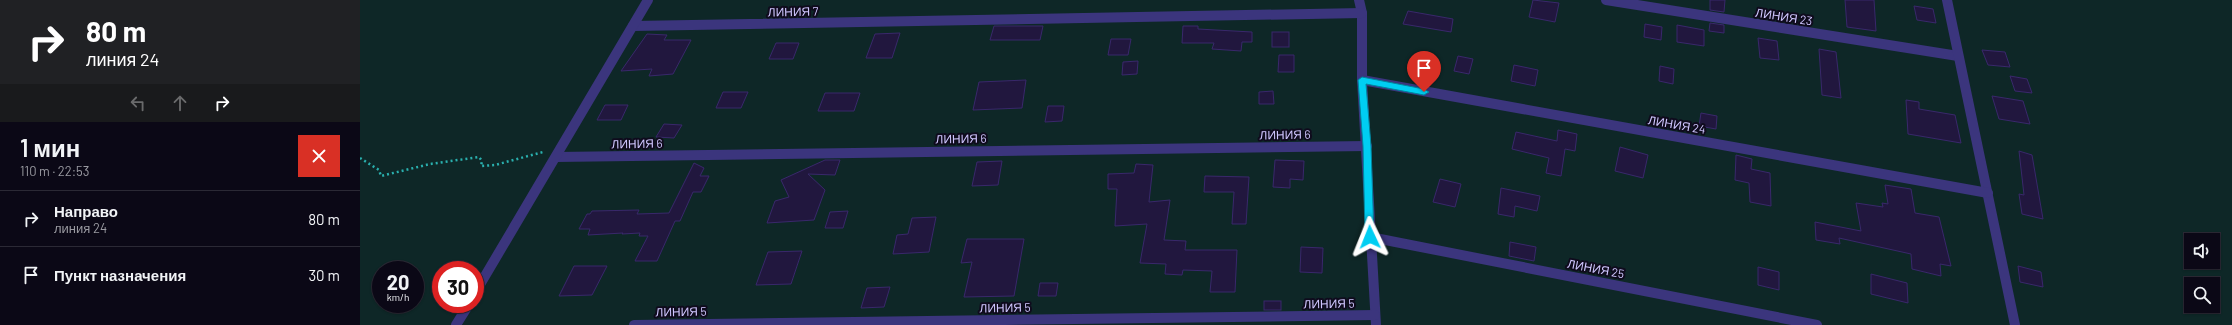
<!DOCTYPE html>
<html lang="ru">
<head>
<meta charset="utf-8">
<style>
	body { margin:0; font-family:Barlow,sans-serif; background:#191623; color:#f1f3f6; height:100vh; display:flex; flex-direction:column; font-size:15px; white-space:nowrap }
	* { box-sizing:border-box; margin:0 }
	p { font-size:13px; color:#9a9aa1 }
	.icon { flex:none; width:22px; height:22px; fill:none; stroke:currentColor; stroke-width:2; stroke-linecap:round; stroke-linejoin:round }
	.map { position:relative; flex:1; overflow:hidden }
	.details { display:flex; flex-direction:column; background:#0b0816; width:360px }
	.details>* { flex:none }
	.top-card { background:#202124; color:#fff; overflow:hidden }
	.controls { position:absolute; left:1824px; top:233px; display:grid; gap:8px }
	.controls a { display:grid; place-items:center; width:36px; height:36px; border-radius:0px; background:#0b0816; box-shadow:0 1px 3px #0004,0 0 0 1px #2b2935; font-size:20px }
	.speed { position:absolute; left:12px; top:261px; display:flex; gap:8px; font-size:20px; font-weight:700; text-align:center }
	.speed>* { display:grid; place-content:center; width:52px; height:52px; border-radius:50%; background:#0b0816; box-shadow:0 1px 3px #0004,0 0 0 1px #2b2935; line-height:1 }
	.speed small { font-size:10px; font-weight:400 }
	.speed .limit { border:6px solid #d22; background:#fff; color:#111 }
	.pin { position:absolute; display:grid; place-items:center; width:34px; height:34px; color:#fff; margin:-41px -17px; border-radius:50% 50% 50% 0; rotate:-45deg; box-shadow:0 0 4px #0007 }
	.pin .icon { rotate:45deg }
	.me { position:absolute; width:44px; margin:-22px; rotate:358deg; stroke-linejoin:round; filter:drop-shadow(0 0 3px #0008) }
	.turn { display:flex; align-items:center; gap:14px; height:84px; padding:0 20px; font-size:18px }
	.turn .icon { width:52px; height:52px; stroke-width:2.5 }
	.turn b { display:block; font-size:28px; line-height:34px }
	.lanes { display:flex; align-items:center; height:38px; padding:0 20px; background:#0003; justify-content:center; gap:20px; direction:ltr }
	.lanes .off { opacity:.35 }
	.round { display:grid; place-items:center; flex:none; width:42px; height:42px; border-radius:0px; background:#191623 }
	.overview { display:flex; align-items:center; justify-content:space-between; height:68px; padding:0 20px }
	h1 { font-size:24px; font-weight:600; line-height:30px }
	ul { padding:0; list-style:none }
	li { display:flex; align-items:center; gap:12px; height:56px; padding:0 20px; border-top:1px solid #2b2935 }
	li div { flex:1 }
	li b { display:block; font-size:15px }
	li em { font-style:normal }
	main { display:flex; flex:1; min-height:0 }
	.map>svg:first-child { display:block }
</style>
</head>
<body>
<main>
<section class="details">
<div class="top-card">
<div class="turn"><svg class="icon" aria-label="right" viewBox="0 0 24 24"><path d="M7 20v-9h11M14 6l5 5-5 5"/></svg><div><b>80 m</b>линия 24</div></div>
<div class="lanes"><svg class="icon off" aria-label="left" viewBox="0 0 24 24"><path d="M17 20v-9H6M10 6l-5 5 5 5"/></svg><svg class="icon off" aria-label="ahead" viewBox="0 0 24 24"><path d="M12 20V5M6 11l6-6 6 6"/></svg><svg class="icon" aria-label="right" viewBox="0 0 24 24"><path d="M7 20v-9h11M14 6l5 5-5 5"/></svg></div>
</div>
<div class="overview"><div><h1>1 мин</h1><p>110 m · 22:53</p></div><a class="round" style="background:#d93025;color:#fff"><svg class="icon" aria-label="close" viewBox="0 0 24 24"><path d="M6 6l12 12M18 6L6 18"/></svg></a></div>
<ul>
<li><svg class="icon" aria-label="right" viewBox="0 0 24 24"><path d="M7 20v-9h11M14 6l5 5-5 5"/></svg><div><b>Направо</b><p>линия 24</p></div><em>80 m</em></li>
<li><svg class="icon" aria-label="arrive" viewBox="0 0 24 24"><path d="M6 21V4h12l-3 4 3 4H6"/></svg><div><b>Пункт назначения</b></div><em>30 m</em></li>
</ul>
</section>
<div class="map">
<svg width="1872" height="325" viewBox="0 0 1872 325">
	<rect width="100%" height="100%" fill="#0f0b1d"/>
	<path fill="#0e2727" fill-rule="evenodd" d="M0 0H1872V325H0ZM1831 240H1853V262H1831ZM21 270H55V304H21ZM81 270H115V304H81ZM1831 284H1853V306H1831Z"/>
	<g fill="#21173e" stroke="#39286b">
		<path d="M1173 0 1199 3 1195 22 1169 17Z"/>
		<path d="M1350 0H1365L1364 12 1350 10Z"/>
		<path d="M1485 0H1514L1516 31 1487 27Z"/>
		<path d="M1554 6 1573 9 1576 23 1557 20Z"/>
		<path d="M1048 11 1093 19 1091 32 1043 24Z"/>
		<path d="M1350 23 1364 25V33L1349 31Z"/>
		<path d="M1285 24 1302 27 1301 40 1284 37Z"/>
		<path d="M1317 25 1344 30V46L1317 42Z"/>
		<path d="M634 26H683L680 40H630Z"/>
		<path d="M823 26H838V29L892 32V42H882L881 51 852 49 854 43H822Z"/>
		<rect x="912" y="32" width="17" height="15"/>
		<path d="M540 33 532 58H506L515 34Z"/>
		<path d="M287 34 307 35 304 40H331L313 74 289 76 292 69 261 71Z"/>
		<path d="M1398 38 1417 41 1419 60 1400 58Z"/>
		<path d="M751 39H771L768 55H748Z"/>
		<path d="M416 43H439L433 59H409Z"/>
		<path d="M1459 49 1476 52 1481 98 1462 95Z"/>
		<path d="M1622 50 1645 52 1650 67 1628 65Z"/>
		<path d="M919 55H934V72H918Z"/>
		<path d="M1098 56 1113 59 1109 74 1094 71Z"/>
		<path d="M778 61 777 74 762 75 763 62Z"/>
		<path d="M1154 65 1178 70 1175 86 1151 81Z"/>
		<path d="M1300 66 1314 69 1313 84 1299 81Z"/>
		<path d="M1650 76 1667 79 1672 93 1655 91Z"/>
		<path d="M666 80 662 108 613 110 619 82Z"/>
		<path d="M913 91 914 104H899V92Z"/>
		<path d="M363 92H388L381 108H356Z"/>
		<path d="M465 93H500L494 111H458Z"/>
		<path d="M1632 96 1663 101 1670 124 1639 119Z"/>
		<path d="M1546 100 1559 102V109L1595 115 1601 143 1548 134Z"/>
		<path d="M245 105H268L261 120H237Z"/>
		<path d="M688 106H704L702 121 685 122Z"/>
		<path d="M1341 113 1357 116 1356 129 1339 126Z"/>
		<path d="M304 124 322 125 314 138 296 137Z"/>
		<path d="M1198 130 1217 134 1215 151 1205 149 1201 176 1186 173 1189 158 1152 149 1156 132 1197 141Z"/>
		<path d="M1260 147 1288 155 1283 178 1255 171Z"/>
		<path d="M1659 151 1672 155 1683 219 1662 214 1659 194 1664 195Z"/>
		<path d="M1376 155 1392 159 1391 169 1410 173 1411 206 1390 202 1389 183 1375 180Z"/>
		<path d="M465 160H480L475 175 448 174 465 190 454 220 407 223 415 201 429 197 421 180Z"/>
		<path d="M915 160 944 161 943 180 930 179V188L913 187Z"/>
		<path d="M642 161 638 185 612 186 617 162Z"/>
		<path d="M334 163 344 168 340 176H349L341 192H333L320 221H315L297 261H275L288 236H279L280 233 262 234 263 233 228 235 230 229H219L227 214H230L232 211 279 210 277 214 309 213Z"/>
		<path d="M776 164 793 165 789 202 810 200 804 240 826 241 825 250H877L875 292H850L852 271 823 270 822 275 805 274 806 264 780 263 787 224 755 226 757 189H748V174L774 173Z"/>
		<path d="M845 176 889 177 886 224H872L874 192H844Z"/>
		<path d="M1080 179 1101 184 1095 207 1073 202Z"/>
		<path d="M1525 185 1551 189 1555 213 1579 217 1591 266 1580 264 1581 276 1552 269 1551 254 1479 238 1480 244 1456 240 1455 222 1501 231 1496 203 1523 207 1522 203 1528 204Z"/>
		<path d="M1141 188 1180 196 1177 211 1155 206 1154 217 1138 214Z"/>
		<path d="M488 211 483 228H465L470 212Z"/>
		<path d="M576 217 569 252 533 254 537 235 548 234 552 218Z"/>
		<path d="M607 239H664L654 296 604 297 612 262 601 263Z"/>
		<path d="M1150 242 1176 247 1174 261 1149 256Z"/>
		<path d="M941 247 963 248 962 273 940 272Z"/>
		<path d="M442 251 431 284 396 285 408 252Z"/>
		<path d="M214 266H247L232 295 199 296Z"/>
		<path d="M1658 266 1681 272 1683 287 1660 282Z"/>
		<path d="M1398 267 1419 272V290L1398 285Z"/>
		<path d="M1511 274 1547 283 1548 303 1511 294Z"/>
		<path d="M680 283H698L696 296H678Z"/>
		<path d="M530 287 524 307 501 308 507 288Z"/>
		<rect x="904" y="301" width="17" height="9"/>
	</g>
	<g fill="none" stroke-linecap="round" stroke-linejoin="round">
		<path stroke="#2ab0ae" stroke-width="2.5" stroke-dasharray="2 3" stroke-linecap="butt" d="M0 158 19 170 21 176 70 164 119 157 122 161 121 166 135 165 183 152"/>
		<g stroke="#3b357d" stroke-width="10">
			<path d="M999 0 1002 13V80L1016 325"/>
			<path d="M1246 0 1598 56"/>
			<path d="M1587 0 1655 325"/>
			<path d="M273 26 1002 13"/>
			<path d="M1002 80 1628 193"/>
			<path d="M196 157 1007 146"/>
			<path d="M1010 237 1457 325"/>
			<path d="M115 293 288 0"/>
			<path d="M96 325 109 304"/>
			<path d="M274 325 1015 315"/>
		</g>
	</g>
	<path fill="#00cef2" stroke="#00869d" d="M1002 77 1064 89 1069 92 1064 95 1006 84 1011 146 1014 237 1010 241 1005 237 1003 146 998 80Z"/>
	<g text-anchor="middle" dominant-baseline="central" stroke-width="4" stroke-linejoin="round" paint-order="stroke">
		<g font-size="12" fill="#d0c7ff" stroke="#0f0b1d">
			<text transform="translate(433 11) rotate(-1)">ЛИНИЯ 7</text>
			<text transform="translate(1424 16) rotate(9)">ЛИНИЯ 23</text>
			<text transform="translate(1317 124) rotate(10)">ЛИНИЯ 24</text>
			<text transform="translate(925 134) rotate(-1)">ЛИНИЯ 6</text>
			<text transform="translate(601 138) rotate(-1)">ЛИНИЯ 6</text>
			<text transform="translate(277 143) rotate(-1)">ЛИНИЯ 6</text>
			<text transform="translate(1236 268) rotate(11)">ЛИНИЯ 25</text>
			<text transform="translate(969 303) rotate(-1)">ЛИНИЯ 5</text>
			<text transform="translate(645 307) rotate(-1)">ЛИНИЯ 5</text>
			<text transform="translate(321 311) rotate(-1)">ЛИНИЯ 5</text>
		</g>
	</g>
</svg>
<div class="controls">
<a><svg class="icon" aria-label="sound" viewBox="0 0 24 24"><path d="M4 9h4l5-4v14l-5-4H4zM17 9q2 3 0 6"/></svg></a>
<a><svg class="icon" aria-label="search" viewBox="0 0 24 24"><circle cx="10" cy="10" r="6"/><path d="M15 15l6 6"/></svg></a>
</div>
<div class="speed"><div>20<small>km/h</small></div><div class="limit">30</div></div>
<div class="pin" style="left:1064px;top:92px;background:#d93025"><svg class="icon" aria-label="arrive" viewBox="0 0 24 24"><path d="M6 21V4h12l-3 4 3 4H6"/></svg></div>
<svg class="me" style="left:1010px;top:237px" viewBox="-20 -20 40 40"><path d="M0-17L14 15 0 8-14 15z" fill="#00cef2" stroke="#fff" stroke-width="4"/></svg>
</div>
</main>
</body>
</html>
